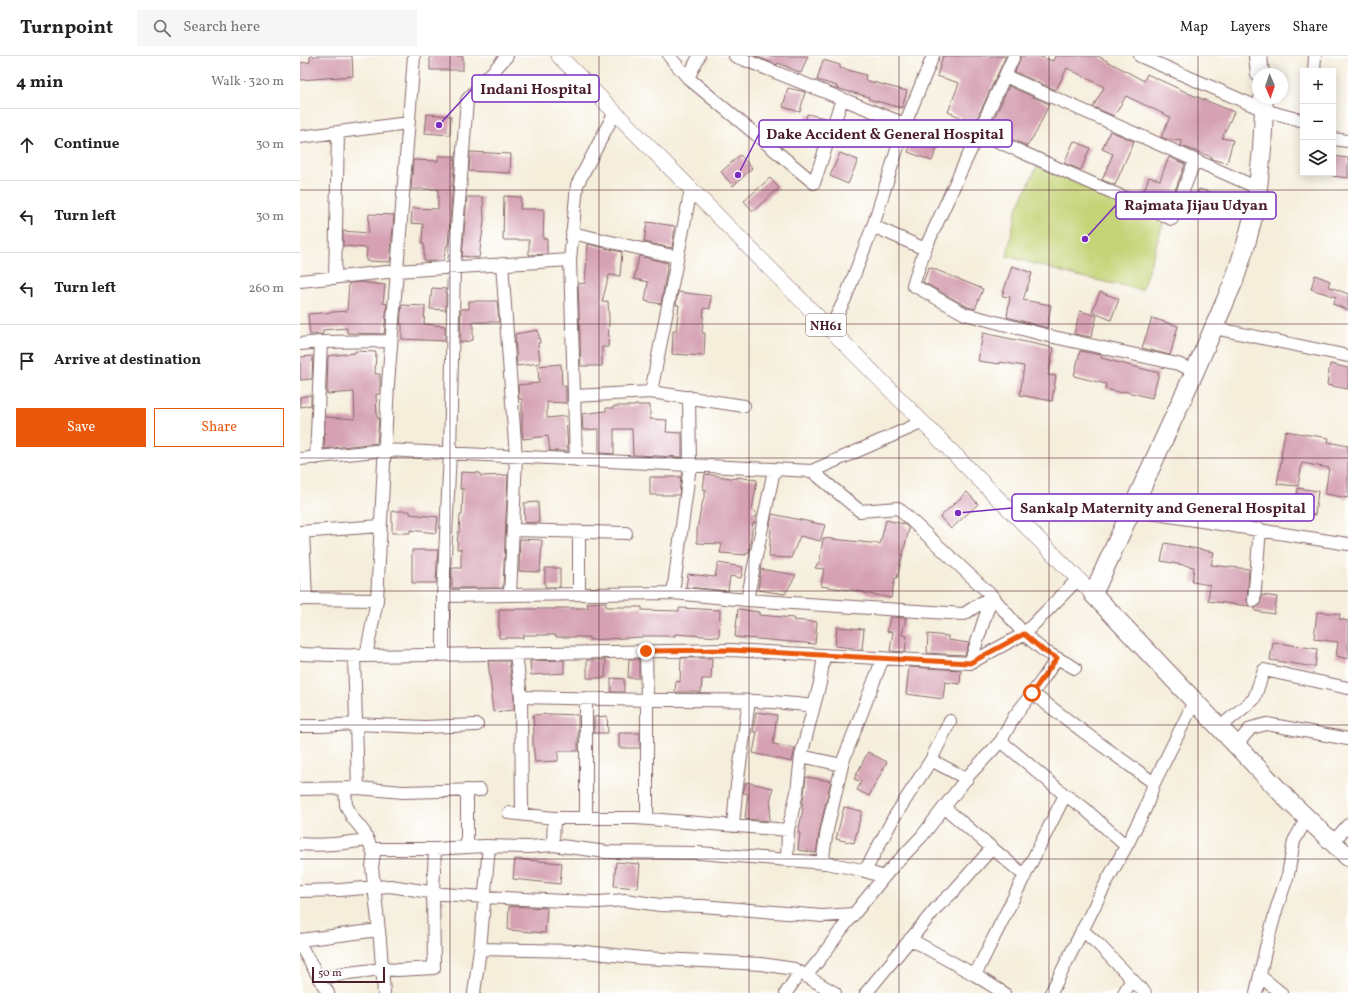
<!DOCTYPE html>
<html lang="en">
<head>
<meta charset="utf-8">
<style>
	body { margin:0; font-family:Vollkorn,serif; background:#f6f6f6; color:#222 }
	.controls { position:absolute; right:12px; top:12px; display:grid; overflow:hidden; border-radius:0px; box-shadow:0 2px 10px #0003 }
	.controls button { width:36px; height:36px; display:grid; place-items:center; padding:0; border:0; border-bottom:1px solid #e0e0e0; background:#fff; color:#222; font:20px sans-serif }
	.compass { position:absolute; left:952px; top:12px; width:36px; height:36px; border-radius:50%; background:#fff; box-shadow:0 2px 10px #0003; rotate:178deg }
	.scale { position:absolute; left:12px; bottom:10px; width:73px; box-sizing:border-box; padding-left:4px; border:2px solid #4a1f2b; border-top:0; font-size:11px; line-height:14px; white-space:nowrap; color:#4a1f2b; -webkit-text-stroke:3px #fff; paint-order:stroke }
	.stop { position:absolute; width:12px; height:12px; margin:-9px; border:3px solid #ea580c; border-radius:50%; background:#fff }
	.stop.end { background:#ea580c; border-color:#fff; box-shadow:0 1px 4px #0008 }
	.list { margin:0; padding:0; list-style:none }
	h2 { display:flex; justify-content:space-between; align-items:center; height:52px; margin:0; padding:0 16px; font-size:17px }
	h2 small { font-size:13px; font-weight:400; color:#767676 }
	.list li { display:grid; grid-template-columns:26px 1fr auto; gap:12px; align-items:center; box-sizing:border-box; height:72px; padding:0 16px; border-top:1px solid #e0e0e0 }
	.list b { display:block; font-size:15px; white-space:nowrap }
	.list em { font-size:13px; font-style:normal; color:#767676 }
	.actions { display:flex; gap:8px; padding:12px 16px }
	.actions a { flex:1; padding:9px 0; border:1px solid #ea580c; border-radius:0px; text-align:center; font-size:14px; color:#ea580c }
	.actions .main { background:#ea580c; color:#fff }
	.icon { flex:none; width:22px; height:22px; fill:none; stroke:currentColor; stroke-width:2; stroke-linecap:round; stroke-linejoin:round }
	.map { position:relative; flex:none; width:1048px; height:937px; overflow:hidden }
	header { display:flex; align-items:center; gap:24px; box-sizing:border-box; height:56px; padding:0 20px; background:#fff; border-bottom:1px solid #e0e0e0 }
	header strong { font-size:19px }
	nav { display:flex; gap:22px; margin-inline-start:auto; font-size:14px }
	.search { width:280px; height:36px; background:#f6f6f6; display:flex; align-items:center; gap:10px; box-sizing:border-box; padding:0 14px; border-radius:0px; color:#767676; font-size:15px }
	main { display:flex }
	aside { flex:1; background:#fff }
	.map>svg:first-child { display:block }
	.green { fill:#c4d477; stroke:#877a51 }
	.building { fill:#d6a2b3 }
	.lines { fill:none; stroke-linecap:round; stroke-linejoin:round }
	.minor-casing { stroke:#866769; stroke-width:14 }
	.major-casing { stroke:#866769; stroke-width:16 }
	.highway-casing { stroke:#866769; stroke-width:20 }
	.minor { stroke:#fff; stroke-width:12 }
	.major { stroke:#fff; stroke-width:15 }
	.highway { stroke:#fff; stroke-width:18 }
	.route { stroke:#ea580c; stroke-width:5 }
	.grid { fill:none; stroke:#4a1f2b; stroke-width:1; stroke-opacity:0.55 }
	.labels { text-anchor:middle; stroke-width:4; stroke-linejoin:round; paint-order:stroke }
	.shield { fill:#fff; stroke:#80626b; stroke-width:1 }
	.shield-label { font-size:13px; font-weight:bold; fill:#4a1f2b }
	.leader { fill:none; stroke:#7b2cbf; stroke-width:1.5 }
	.callout-dot { fill:#7b2cbf; stroke:#fff; stroke-width:1.5 }
	.callout { fill:#fff; stroke:#7b2cbf; stroke-width:1.5 }
	.callout-label { font-size:15px; text-anchor:middle; font-weight:bold; fill:#4a1f2b }
</style>
</head>
<body>
<header>
<strong>Turnpoint</strong>
<div class="search"><svg class="icon" aria-label="search" viewBox="0 0 24 24"><circle cx="10" cy="10" r="6"/><path d="M15 15l6 6"/></svg>Search here</div>
<nav><a>Map</a><a>Layers</a><a>Share</a></nav>
</header>
<main>
<aside>
<h2>4 min<small>Walk · 320 m</small></h2>
<ul class="list">
<li><svg class="icon" aria-label="ahead" viewBox="0 0 24 24"><path d="M12 20V5M6 11l6-6 6 6"/></svg><div><b>Continue</b></div><em>30 m</em></li>
<li><svg class="icon" aria-label="left" viewBox="0 0 24 24"><path d="M17 20v-9H6M10 6l-5 5 5 5"/></svg><div><b>Turn left</b></div><em>30 m</em></li>
<li><svg class="icon" aria-label="left" viewBox="0 0 24 24"><path d="M17 20v-9H6M10 6l-5 5 5 5"/></svg><div><b>Turn left</b></div><em>260 m</em></li>
<li><svg class="icon" aria-label="arrive" viewBox="0 0 24 24"><path d="M6 21V4h12l-3 4 3 4H6"/></svg><div><b>Arrive at destination</b></div></li>
</ul>
<div class="actions"><a class="main">Save</a><a>Share</a></div>
</aside>
<div class="map">
<svg width="1048" height="937" viewBox="0 0 1048 937">
	<rect width="100%" height="100%" fill="#fff"/>
	<filter id="ink" filterUnits="userSpaceOnUse"><feTurbulence type="fractalNoise" baseFrequency=".025" numOctaves="2"/><feDisplacementMap in="SourceGraphic" scale="8" xChannelSelector="R" yChannelSelector="G"/><feConvolveMatrix kernelMatrix="1 2 1 2 8 2 1 2 1" color-interpolation-filters="sRGB"/></filter>
	<filter id="wash" filterUnits="userSpaceOnUse"><feTurbulence type="fractalNoise" baseFrequency=".012" numOctaves="4" result="noise"/><feDisplacementMap in="SourceGraphic" scale="16" xChannelSelector="R" yChannelSelector="G"/><feGaussianBlur stdDeviation="0.9" result="paint"/><feColorMatrix in="noise" values="0 0 0 0 0 0 0 0 0 0 0 0 0 0 0 0 0 1.4 0 .05"/><feComposite in="paint" operator="in"/></filter>
	<g filter="url(#wash)">
		<rect width="100%" height="100%" fill="#f5eedb"/>
		<path class="green" d="M737 110 864 165 842 234 773 219 707 200 716 155Z"/>
		<g id="blocks">
			<path class="building" d="M10 0H52L53 20 0 24V7L10 6Z
				M130 0H163V14H130Z
				M455 0H508L501 17 478 7 477 9Z
				M643 0H706L675 67 648 56 659 27 637 20Z
				M721 0H738L753 5 755 0H798L844 25 847 18 890 38 934 56 922 82 933 84 927 107 911 103 912 101 881 90 882 85 866 83 861 81 870 61 826 40 814 60 793 51 804 31 767 12 756 34 715 16Z
				M523 4 540 9V12L566 19 565 24 607 35 602 52 568 43 569 41 536 32 537 30 517 24Z
				M709 30 749 48 737 75 727 90 689 73Z
				M488 32 505 36 500 56 483 51Z
				M127 58 151 60 150 79 125 77Z
				M507 58 526 62 519 88 501 83Z
				M619 67 630 68 673 72 667 85 643 76 632 105 608 96Z
				M810 75 834 85 815 129 802 124 813 98 802 93Z
				M774 85 790 92 781 114 764 107Z
				M170 96 211 98 210 117 169 115Z
				M540 97 558 104 548 128 530 120Z
				M440 99 452 112 433 130 421 116Z
				M138 100H155L148 189H147L143 205H124V188H122L123 168 111 167 112 152 138 153V133H111L113 104 138 105Z
				M1033 100 1048 102V122L1033 120Z
				M869 101 885 108 868 153 858 148 859 147 842 141 849 121 860 124Z
				M470 122 479 132 453 155 444 145Z
				M899 133 921 139 915 161 893 155Z
				M204 140 221 141 220 153H244L243 183H247V198L229 199V184H203Z
				M167 141H183L184 165 179 202 162 200Z
				M69 158 94 159 90 206 66 205 67 192 43 190V175L68 177Z
				M347 166 375 170 372 192 344 186Z
				M288 188 322 196 320 220 309 219 302 246 308 245 309 264 308 291H302V310H281L278 228 285 227Z
				M339 200 368 207 361 248 345 245 348 226 334 223Z
				M712 210 732 217 723 244 751 249 747 272 707 261 710 241 702 240Z
				M629 211 683 233 675 253 668 251 623 226Z
				M1015 219 1030 225 1028 230 1048 238V254L1033 248 1036 241 1011 233Z
				M60 226 85 229 83 247 87 248 84 278 47 277V272L23 274V278L10 279 8 258 47 255 49 227Z
				M132 232 146 233V254L130 253Z
				M378 236 411 240 410 253 404 252 402 277H405L404 300 372 298 373 275H376L379 249H376Z
				M800 236 819 243 811 264 792 256Z
				M169 245H197L199 266H173V284L160 287 161 253H169Z
				M102 249 125 250 124 268 145 270V285L102 283V268H100Z
				M780 255 797 260 791 281 774 278Z
				M852 262 878 270 870 299 842 292Z
				M238 274 240 287H238L240 307 217 310 215 278Z
				M683 277 754 292 748 319 756 320 752 345 720 339 724 310 700 306V308L678 305Z
				M55 295 76 296 75 318H80V338H76L77 362H79L77 387 24 393 25 361 55 363 54 336 27 338 28 300 55 297Z
				M780 295 801 299V302L859 317 852 342 823 335V337L805 333 806 328 774 320Z
				M13 300 12 323 0 324V301Z
				M261 308 262 330H266V347L247 346V362L266 360 268 395H250L248 380 223 383 222 374V343H219L218 329 239 327 238 310Z
				M1030 308 1048 312V333L1027 329Z
				M11 339V349L0 351V341Z
				M335 349H350V363L367 364 366 376 382 377V401L333 399 332 373H314V398L299 397V373L283 374 282 358 306 355V352H314V350H335Z
				M985 375 1029 382 1028 386 1048 390V442L1025 438 1029 412 1002 407 998 430 977 428 982 400H981Z
				M161 416 180 417V420L208 419 203 532H152V512H161V493H157L158 476 159 477 160 459H162L163 433H160Z
				M405 418 437 423V421L457 424 452 455 456 456 455 467H453L449 496 446 497V499L420 497 422 488 397 487V474L401 452 406 434 403 433Z
				M350 421H381L379 439H350Z
				M998 432 1018 435 1015 459 995 456Z
				M667 436 678 448 651 473 640 461Z
				M238 446 239 466 225 467 224 447Z
				M92 455H110V458L138 461 136 477 110 474V477H92Z
				M472 458 525 469 520 485 500 480 491 502 469 501 471 472 470 471Z
				M586 464 604 468 609 473 597 522H595L591 542 564 537V536L521 530 524 513 515 512 520 504 523 482 580 488Z
				M220 483 242 484 240 516 219 515Z
				M865 487 914 496 911 509 949 513 947 544 949 550 908 545 910 529 892 526 894 511 861 505Z
				M112 494H138L136 527H112Z
				M418 507 443 511 441 522 430 520 428 535 386 531 388 518 415 521Z
				M245 512H260V531H245Z
				M461 513 472 515 496 519 485 538 458 534Z
				M962 539 977 541 974 558 955 555V552L960 549Z
				M306 546V551H342V554L379 555V552L420 554 419 581 375 578V580H342V581L289 584V581H256V579H223V582H199V553H256V552H288L287 547Z
				M438 553 459 556V559L494 562 493 564 517 566 515 588 435 581Z
				M1017 556 1040 558 1039 563 1048 565V603L1036 600 1038 586 1014 583Z
				M590 561 606 562 602 579 607 580 605 596 590 595 593 575 587 576Z
				M537 571 564 573 562 593 535 590Z
				M628 578 648 580V584L669 587 665 599 627 597Z
				M973 586 1017 593 1015 611 970 604Z
				M381 602H412L411 623H402L401 636H375L376 625 380 626Z
				M329 603H339V622H328Z
				M264 604V617L231 619 230 605Z
				M287 604H306L305 622H287Z
				M188 605H209L214 641V654L193 656 191 639H192Z
				M609 611 661 614 660 628 645 626 643 643 606 638Z
				M311 622 324 623V636H311Z
				M456 656 477 659 473 688 495 692 492 706 453 697 457 676H453Z
				M250 658 278 659V695H258V705L235 706 233 688V678H234L233 659Z
				M307 660 308 677H294V661Z
				M319 677H340V692H319Z
				M568 696 587 706 569 740 557 734 561 726 554 723Z
				M506 721 531 725 520 772 516 797 498 794 500 777H498L503 753H502Z
				M446 726 473 732 470 747H471L469 765 445 763 448 738 443 737Z
				M544 751 562 755 554 787 536 783Z
				M215 803 262 807 260 828 213 823Z
				M316 806 340 808 338 832 314 830Z
				M209 850 247 852 245 877 208 874Z"/>
		</g>
	</g>
	<g filter="url(#ink)">
		<use href="#blocks" fill-opacity="0" stroke="#866769" stroke-width="1"/>
		<g class="lines">
			<g class="minor-casing">
				<path id="minor" d="M369 0 388 22
					M399 0 388 22 514 127 542 43
					M435 0 605 68
					M840 0 964 54 1000 64
					M1014 15 1015 0
					M705 20 958 132
					M679 77 872 163 895 104
					M0 81 108 67
					M1033 83 1048 85
					M573 170 625 193 714 0
					M272 177 377 201
					M625 193 613 229 665 258 749 280 878 308 895 315
					M270 204 277 129 315 56
					M202 208 216 401 210 539 373 537 390 410 389 341
					M35 222 38 76
					M0 225 97 215 270 204 276 404
					M914 272 1048 300
					M530 273 545 243 573 170 605 68 633 0
					M0 288 21 286 91 285
					M351 336 444 350
					M274 340 351 336 391 133
					M16 402 21 286
					M0 403 85 394 512 415 623 366
					M512 415 560 455 598 452 692 540 724 578 744 595 775 612
					M844 456 1048 488
					M213 474 326 477
					M0 476 80 470
					M3 476 6 543
					M373 537 447 544 664 558 692 540
					M279 538V476
					M143 540 210 539
					M0 543 77 544
					M447 544 474 414
					M954 545 960 473
					M346 595 347 644V763
					M216 597 221 641 222 758
					M0 598 66 600 430 594 670 607 724 578 778 523
					M143 598V540L150 397 154 211 167 44 207 0
					M54 599 58 732
					M66 600 77 544 88 328 114 0
					M670 607 692 540
					M732 637 785 677 854 727
					M221 641C264 642 307 643 350 644 405 644 459 643 514 650
					M0 670H22L55 668 125 671 177 669
					M920 671 954 643 964 614 1048 632
					M701 685 765 739 784 752 826 790
					M936 689 951 672 967 668 1048 683
					M501 700 542 709
					M631 704 667 723
					M45 732 46 749 52 761 64 776 74 798 72 811 80 884 84 937
					M0 733 58 732 103 736 180 734
					M645 752 725 820
					M209 757 254 762 253 789
					M254 762H336L488 774
					M286 762V642
					M433 770 436 736 449 645
					M1033 786 1048 769
					M0 788C23 790 45 787 68 784
					M167 791V734
					M72 793H135L184 790 229 791 253 789 307 796 399 797 526 807 562 814 584 821
					M487 804 488 774 497 736 501 700 509 669 520 627 524 599
					M522 807 527 774 543 705 583 602
					M565 815 593 763 631 704 650 665
					M0 835 40 834 90 830 143 838 185 841 265 845 299 846 325 844 360 849 402 850 522 860 554 858
					M782 874 799 889 845 937
					M610 883 675 919 704 937
					M0 884 79 874
					M0 889 28 937
					M180 893 276 895 343 902 461 908 494 913 535 937
					M675 919 765 739
					M506 920 520 903 541 874 588 816 622 780 669 719 701 685 714 661 743 623 757 602
					M960 920 981 937
					M19 923 48 917 82 913 98 914 134 912 133 836 135 793
					M174 937 180 893 189 790
					M486 937 500 916
					M566 937 637 851 654 835 692 792
					M751 937 808 823 828 787 846 751 854 727 895 644
					M824 937 832 923
					M956 937 966 891 977 851 988 819 994 785 1007 762"/>
			</g>
			<g class="major-casing">
				<path id="major" d="M259 0 793 538"/>
			</g>
			<g class="highway-casing">
				<path id="highway" d="M958 0 960 18
					M963 42 964 54 962 93 958 132 953 161 946 188 934 225 895 315 793 538 989 745 1048 801"/>
			</g>
			<use href="#minor" class="minor"/>
			<use href="#major" class="major"/>
			<use href="#highway" class="highway"/>
		</g>
	</g>
	<g class="lines" filter="url(#ink)">
		<path class="route" d="M346 595 430 594 670 607 724 578 744 595 757 602 732 637"/>
	</g>
	<path class="grid" d="M150 0V937M299 0V937M449 0V937M599 0V937M749 0V937M898 0V937M0 134H1048M0 268H1048M0 402H1048M0 535H1048M0 669H1048M0 803H1048"/>
	<g class="labels">
		<rect class="shield" x="506" y="258" width="40" height="22" rx="3"/>
		<g class="shield-label">
			<text x="526" y="274">NH61</text>
		</g>
	</g>
	<path class="leader" d="M139 69L172 33M438 119L459 78M785 183L816 149M658 457L712 452"/>
	<g class="callout-dot">
		<circle cx="139" cy="69" r="4"/>
		<circle cx="438" cy="119" r="4"/>
		<circle cx="785" cy="183" r="4"/>
		<circle cx="658" cy="457" r="4"/>
	</g>
	<g class="callout">
		<rect x="172" y="19" width="127" height="27" rx="4"/>
		<rect x="459" y="64" width="253" height="27" rx="4"/>
		<rect x="816" y="136" width="160" height="27" rx="4"/>
		<rect x="712" y="438" width="302" height="27" rx="4"/>
	</g>
	<g class="callout-label">
		<text x="236" y="38">Indani Hospital</text>
		<text x="585" y="83">Dake Accident &amp; General Hospital</text>
		<text x="896" y="154">Rajmata Jijau Udyan</text>
		<text x="863" y="457">Sankalp Maternity and General Hospital</text>
	</g>
</svg>
<div class="controls">
<button>+</button>
<button>−</button>
<button><svg class="icon" aria-label="layers" viewBox="0 0 24 24"><path d="M12 4l9 5-9 5-9-5zM3 14l9 5 9-5"/></svg></button>
</div>
<svg class="compass" viewBox="-18 -18 36 36"><path d="M0-13l5 13h-10z" fill="#e53935"/><path d="M0 13l5-13h-10z" fill="#767676"/></svg>
<div class="scale">50 m</div>
<div class="stop" style="left:732px;top:637px"></div>
<div class="stop end" style="left:346px;top:595px"></div>
</div>
</main>
</body>
</html>
